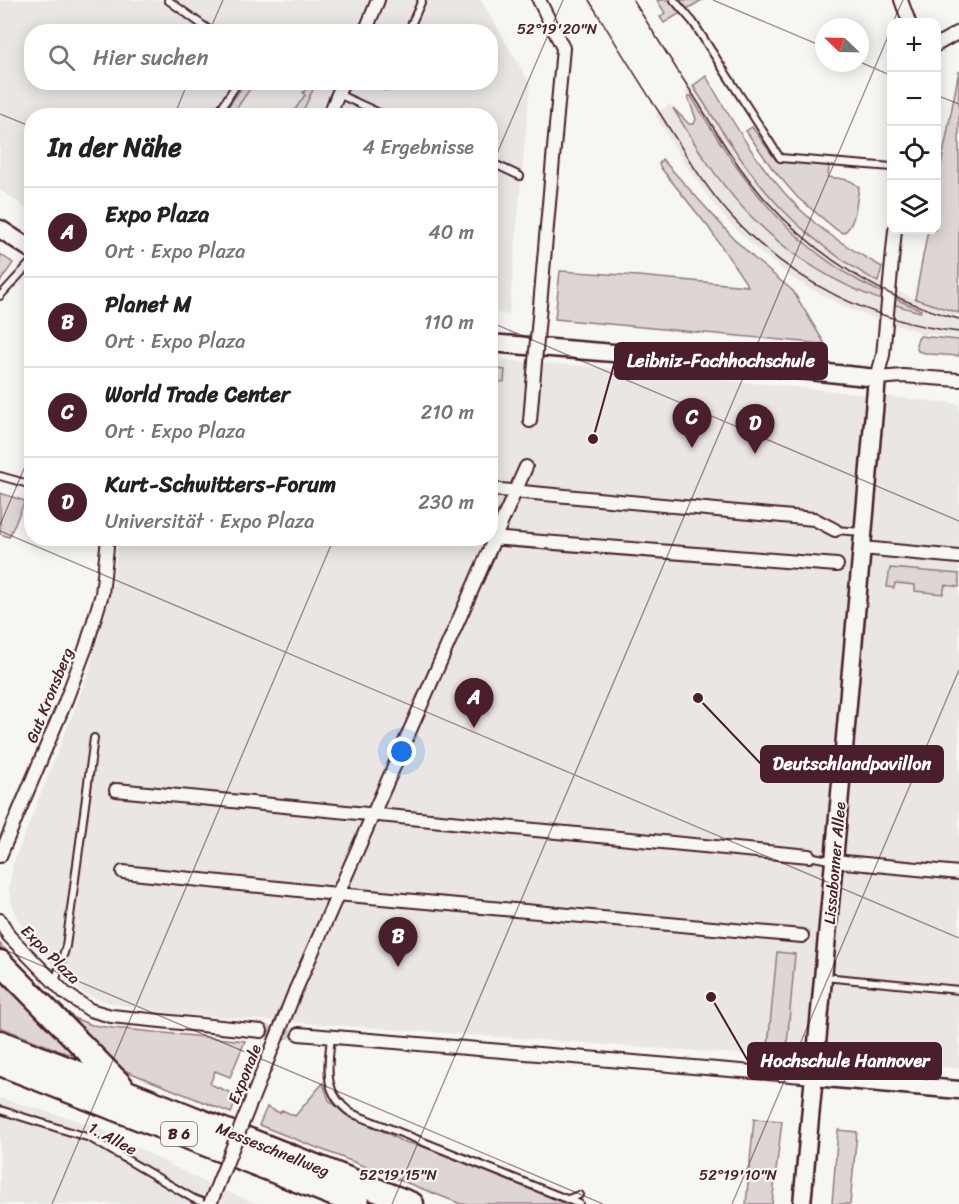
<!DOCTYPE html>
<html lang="de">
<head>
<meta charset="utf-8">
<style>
	body { margin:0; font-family:Sriracha,sans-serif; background:#f6f6f6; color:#222 }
	.controls { position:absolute; right:18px; top:18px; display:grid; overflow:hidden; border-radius:12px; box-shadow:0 3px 15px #0003 }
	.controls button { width:54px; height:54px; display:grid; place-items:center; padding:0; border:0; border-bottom:2px solid #e0e0e0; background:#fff; color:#222; font:30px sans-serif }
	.compass { position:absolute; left:815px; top:18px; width:54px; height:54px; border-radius:50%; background:#fff; box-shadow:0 3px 15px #0003; rotate:293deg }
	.you { position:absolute; left:402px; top:752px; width:21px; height:21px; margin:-15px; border:4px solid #fff; border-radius:50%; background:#1a73e8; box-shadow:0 0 0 9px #1a73e833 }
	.badge { display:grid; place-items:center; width:39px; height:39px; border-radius:50%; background:#4a1f2b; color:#fff; font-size:20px; font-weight:700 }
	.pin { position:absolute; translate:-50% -50px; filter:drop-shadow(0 2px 3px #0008) }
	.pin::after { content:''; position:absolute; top:32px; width:21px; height:18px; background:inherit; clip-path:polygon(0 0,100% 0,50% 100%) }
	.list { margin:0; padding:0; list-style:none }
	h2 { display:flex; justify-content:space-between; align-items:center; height:78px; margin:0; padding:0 24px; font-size:26px }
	h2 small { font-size:20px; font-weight:400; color:#767676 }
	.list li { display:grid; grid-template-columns:39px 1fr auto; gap:18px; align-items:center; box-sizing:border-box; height:90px; padding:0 24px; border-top:2px solid #e0e0e0 }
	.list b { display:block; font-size:22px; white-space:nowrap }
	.list p { margin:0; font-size:20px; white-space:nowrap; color:#767676 }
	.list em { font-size:20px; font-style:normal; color:#767676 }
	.icon { flex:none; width:33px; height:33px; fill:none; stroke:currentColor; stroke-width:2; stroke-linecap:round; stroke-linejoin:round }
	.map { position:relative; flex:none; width:959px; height:1204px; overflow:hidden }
	.search { position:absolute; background:#fff; box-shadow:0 3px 15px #0003; left:24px; top:24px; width:474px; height:66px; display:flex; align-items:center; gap:15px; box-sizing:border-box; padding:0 21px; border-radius:24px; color:#767676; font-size:22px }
	.panel { position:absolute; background:#fff; box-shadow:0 3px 15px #0003; left:24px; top:108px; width:474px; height:438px; border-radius:24px }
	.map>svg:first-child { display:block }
	.built { fill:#e9e6e3; fill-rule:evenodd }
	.green { fill:#ddd6d5; stroke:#947a80; stroke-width:1.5 }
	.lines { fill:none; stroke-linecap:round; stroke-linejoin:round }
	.street-tunnel { stroke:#d4cbca; stroke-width:12; stroke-dasharray:12 6; stroke-linecap:butt }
	.lane-casing { stroke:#4a1f2b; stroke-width:10 }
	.street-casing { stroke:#4a1f2b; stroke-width:16 }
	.secondary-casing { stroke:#4a1f2b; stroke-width:21 }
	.highway-casing { stroke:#4a1f2b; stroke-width:27 }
	.lane { stroke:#f6f6f2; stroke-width:6 }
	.street { stroke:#f6f6f2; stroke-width:12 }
	.secondary { stroke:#f6f6f2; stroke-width:16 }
	.highway { stroke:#f6f6f2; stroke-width:22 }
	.tram { stroke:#4a1f2b; stroke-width:1.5 }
	.street-bridge-casing { stroke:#4a1f2b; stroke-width:16; stroke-linecap:butt }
	.street-bridge { stroke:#f6f6f2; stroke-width:12 }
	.ticks { fill:none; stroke:#4a1f2b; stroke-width:1.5; stroke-opacity:0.45 }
	.labels { text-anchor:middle; stroke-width:4.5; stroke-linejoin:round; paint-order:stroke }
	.shield { fill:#f6f6f2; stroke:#7e6067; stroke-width:1.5 }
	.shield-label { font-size:15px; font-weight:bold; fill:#4a1f2b }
	.street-label { font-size:16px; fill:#4a1f2b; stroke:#f6f6f2 }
	.ticks-label { font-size:15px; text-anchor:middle; fill:#4a1f2b; stroke:#f6f6f2; stroke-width:4.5; stroke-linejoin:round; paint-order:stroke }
	.leader { fill:none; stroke:#4a1f2b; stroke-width:2 }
	.callout-dot { fill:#4a1f2b; stroke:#f6f6f2; stroke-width:2 }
	.callout { fill:#4a1f2b; stroke:#4a1f2b; stroke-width:2 }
	.callout-label { font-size:18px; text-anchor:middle; font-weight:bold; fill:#fff }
</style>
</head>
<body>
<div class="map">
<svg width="959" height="1204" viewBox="0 0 959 1204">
	<rect width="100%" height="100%" fill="#f6f6f2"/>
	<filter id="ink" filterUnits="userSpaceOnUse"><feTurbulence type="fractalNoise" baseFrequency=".0167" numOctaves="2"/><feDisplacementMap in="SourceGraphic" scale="12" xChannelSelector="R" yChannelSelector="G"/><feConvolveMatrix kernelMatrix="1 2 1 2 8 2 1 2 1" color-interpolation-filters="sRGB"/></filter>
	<g filter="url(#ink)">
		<path class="built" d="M0 0H481L530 84 509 314 491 313 490 116H32L31 211 0 190ZM32 32H490V82H32Z
			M693 86 737 154 752 175 765 191 794 221 825 248 842 260 878 282 915 299 959 313V338L926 333 925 335 918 334V331L881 321 843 306 807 287 790 276 757 250 728 221 715 206 685 164 655 115 670 104 689 124 692 125 695 123 696 119 695 114 685 92Z
			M491 359 608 368 959 404V1068L707 1052 169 1013 111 1003 84 994 55 967 26 932 14 912 9 889 13 864 88 675 112 585 119 539 490 538Z
			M0 1098 96 1126 209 1185 258 1204H0Z"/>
		<path class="green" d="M657 0H702L664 23 660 17 665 13Z
			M959 71V313L915 299 928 230H936L937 186Z
			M706 76C737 130 768 183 816 224 837 241 859 254 882 267L878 282C841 261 808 237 779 206 745 170 720 127 693 86Z
			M245 83H254L232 115H222Z
			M306 83H316L301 115H294L292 114 305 95 303 93 309 85Z
			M691 96C706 120 721 145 738 169 770 213 811 254 859 281 879 292 900 301 921 310L920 312C853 295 792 261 744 209 716 179 694 143 673 108L689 124H694L696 119 688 97Z
			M752 127 776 160 829 166 828 177C840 179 852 178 859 188 856 202 856 226 843 233L837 230 798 198 772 168 746 131Z
			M662 159 737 242 756 260 793 291 825 344 555 319 560 271 638 276 748 286 709 228 661 168 659 164Z
			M0 254 13 263 0 282Z
			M920 336 959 340V356L929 354 918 351C915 346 916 341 920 336Z
			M491 368 505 370 504 382 491 380Z
			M0 493 25 501 9 537 0 534Z
			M890 568 959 574V587L945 585 943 594 915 591V585L895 583 894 588 887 587Z
			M0 944 60 1006 76 1019 92 1025 113 1028 245 1041 230 1077 215 1071 210 1084 238 1096 231 1113 131 1073 117 1067 0 953Z
			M777 952 795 954 787 1044 785 1048 768 1046Z
			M0 975 73 1051 72 1053 68 1054 0 1027Z
			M323 1083 329 1100 346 1115 387 1133 401 1141 424 1147 567 1204H461L259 1125 267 1107 280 1113 282 1110 295 1116Z
			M754 1119 782 1121 772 1204H746Z
			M838 1130 857 1132 850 1204H832Z"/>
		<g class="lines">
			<path class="street-tunnel" d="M261 1031 299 1034"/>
			<g class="lane-casing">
				<path id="lane" d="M168 0 212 32
					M674 0 693 22 780 158 892 167
					M408 32 422 0
					M385 86 386 82
					M338 94 386 116
					M216 116 238 82
					M490 162 520 176
					M0 296 32 261
					M0 476 32 485
					M835 530 863 532
					M809 856 834 861
					M824 977 959 990
					M55 982 66 946 94 738
					M331 1037C328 1068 322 1092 351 1113L579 1204
					M0 1110 90 1138 194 1199 207 1204
					M568 1199 579 1195"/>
			</g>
			<g class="street-casing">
				<path id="street" d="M539 0 563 48 547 226
					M901 0 909 22
					M365 32 378 0
					M936 45 959 32
					M329 116 343 82
					M895 230 883 355 877 378 903 376 959 380
					M530 421 533 385
					M490 489 814 519 835 530
					M490 538 837 565
					M862 548 959 557
					M116 790 809 856
					M0 856 64 705 86 647 102 594 108 538
					M834 861 959 873
					M123 872 337 894 802 936
					M0 920 9 936 65 993 90 1010 111 1016 261 1031
					M296 989 526 467
					M299 1034 814 1077"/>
			</g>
			<g class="secondary-casing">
				<path id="secondary" d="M0 229 32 250
					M490 343 712 361 877 378 834 861 802 1204
					M814 1077 959 1090"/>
			</g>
			<g class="highway-casing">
				<path id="highway" d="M0 962 121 1085
					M0 1042 412 1204
					M0 1064 358 1204"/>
			</g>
			<use href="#lane" class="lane"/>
			<use href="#street" class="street"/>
			<use href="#secondary" class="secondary"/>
			<use href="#highway" class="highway"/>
			<path class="tram" d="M589 0C612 37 635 75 659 112 682 148 703 185 732 217 792 282 872 322 959 332
				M633 0C655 35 677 70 699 104 719 137 739 169 764 198 816 257 883 299 959 319"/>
			<g class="street-bridge-casing">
				<path id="street-bridge" d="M533 385 547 226
					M210 1204 296 989"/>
			</g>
			<use href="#street-bridge" class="street-bridge"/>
		</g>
	</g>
	<path class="ticks" d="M713 0 824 47M893 22 903 0M209 32 223 0M860 62 892 76M936 95 959 104M0 114 32 127M174 116 188 82M490 170 563 0M490 322 959 521M0 525 32 450M0 531 959 938M0 948 603 1204M52 1204 334 538M392 1204 892 27M732 1204 959 670"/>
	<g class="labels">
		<rect class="shield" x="161" y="1122" width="36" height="24" rx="4.5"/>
		<g class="shield-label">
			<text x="179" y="1139">B 6</text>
		</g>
		<g class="street-label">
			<text transform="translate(49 695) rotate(-68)" y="6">Gut Kronsberg</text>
			<text transform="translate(834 863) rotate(-85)" y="6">Lissabonner Allee</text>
			<text transform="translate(51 954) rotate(45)" y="6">Expo Plaza</text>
			<text transform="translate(244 1074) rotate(-68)" y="6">Exponale</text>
			<text transform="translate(113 1138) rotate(28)" y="6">1. Allee</text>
			<text transform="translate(273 1149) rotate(22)" y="6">Messeschnellweg</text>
		</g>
	</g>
	<g class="ticks-label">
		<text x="557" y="34">52°19'20"N</text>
		<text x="398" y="1180">52°19'15"N</text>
		<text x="738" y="1180">52°19'10"N</text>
	</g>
	<path class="leader" d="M593 439L615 361M698 698L761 764M711 997L748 1061"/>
	<g class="callout-dot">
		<circle cx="593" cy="439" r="6"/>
		<circle cx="698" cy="698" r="6"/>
		<circle cx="711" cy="997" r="6"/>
	</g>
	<g class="callout">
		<rect x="615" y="343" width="212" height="36" rx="6"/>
		<rect x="761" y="746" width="182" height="36" rx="6"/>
		<rect x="748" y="1043" width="193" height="36" rx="6"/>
	</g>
	<g class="callout-label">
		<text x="721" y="367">Leibniz-Fachhochschule</text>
		<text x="852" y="770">Deutschlandpavillon</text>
		<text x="845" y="1067">Hochschule Hannover</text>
	</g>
</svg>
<div class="controls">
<button>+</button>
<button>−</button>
<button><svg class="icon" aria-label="locate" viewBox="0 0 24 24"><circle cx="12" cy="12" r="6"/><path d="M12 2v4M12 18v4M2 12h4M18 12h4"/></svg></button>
<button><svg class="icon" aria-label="layers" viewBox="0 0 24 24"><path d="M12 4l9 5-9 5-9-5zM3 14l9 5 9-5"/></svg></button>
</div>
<svg class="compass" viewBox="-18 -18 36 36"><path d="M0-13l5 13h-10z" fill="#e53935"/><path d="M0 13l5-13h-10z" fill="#767676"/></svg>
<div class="you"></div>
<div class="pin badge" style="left:474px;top:728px">A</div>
<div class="pin badge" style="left:398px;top:967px">B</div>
<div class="pin badge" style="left:692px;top:448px">C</div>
<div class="pin badge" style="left:755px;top:454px">D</div>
<div class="search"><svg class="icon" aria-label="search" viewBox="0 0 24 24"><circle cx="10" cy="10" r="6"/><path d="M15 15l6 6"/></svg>Hier suchen</div>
<section class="panel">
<h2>In der Nähe<small>4 Ergebnisse</small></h2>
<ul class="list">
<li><span class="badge">A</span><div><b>Expo Plaza</b><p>Ort · Expo Plaza</p></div><em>40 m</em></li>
<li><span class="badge">B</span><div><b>Planet M</b><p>Ort · Expo Plaza</p></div><em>110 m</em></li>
<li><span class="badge">C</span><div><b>World Trade Center</b><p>Ort · Expo Plaza</p></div><em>210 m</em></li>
<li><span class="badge">D</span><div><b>Kurt-Schwitters-Forum</b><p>Universität · Expo Plaza</p></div><em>230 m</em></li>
</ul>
</section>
</div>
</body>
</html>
